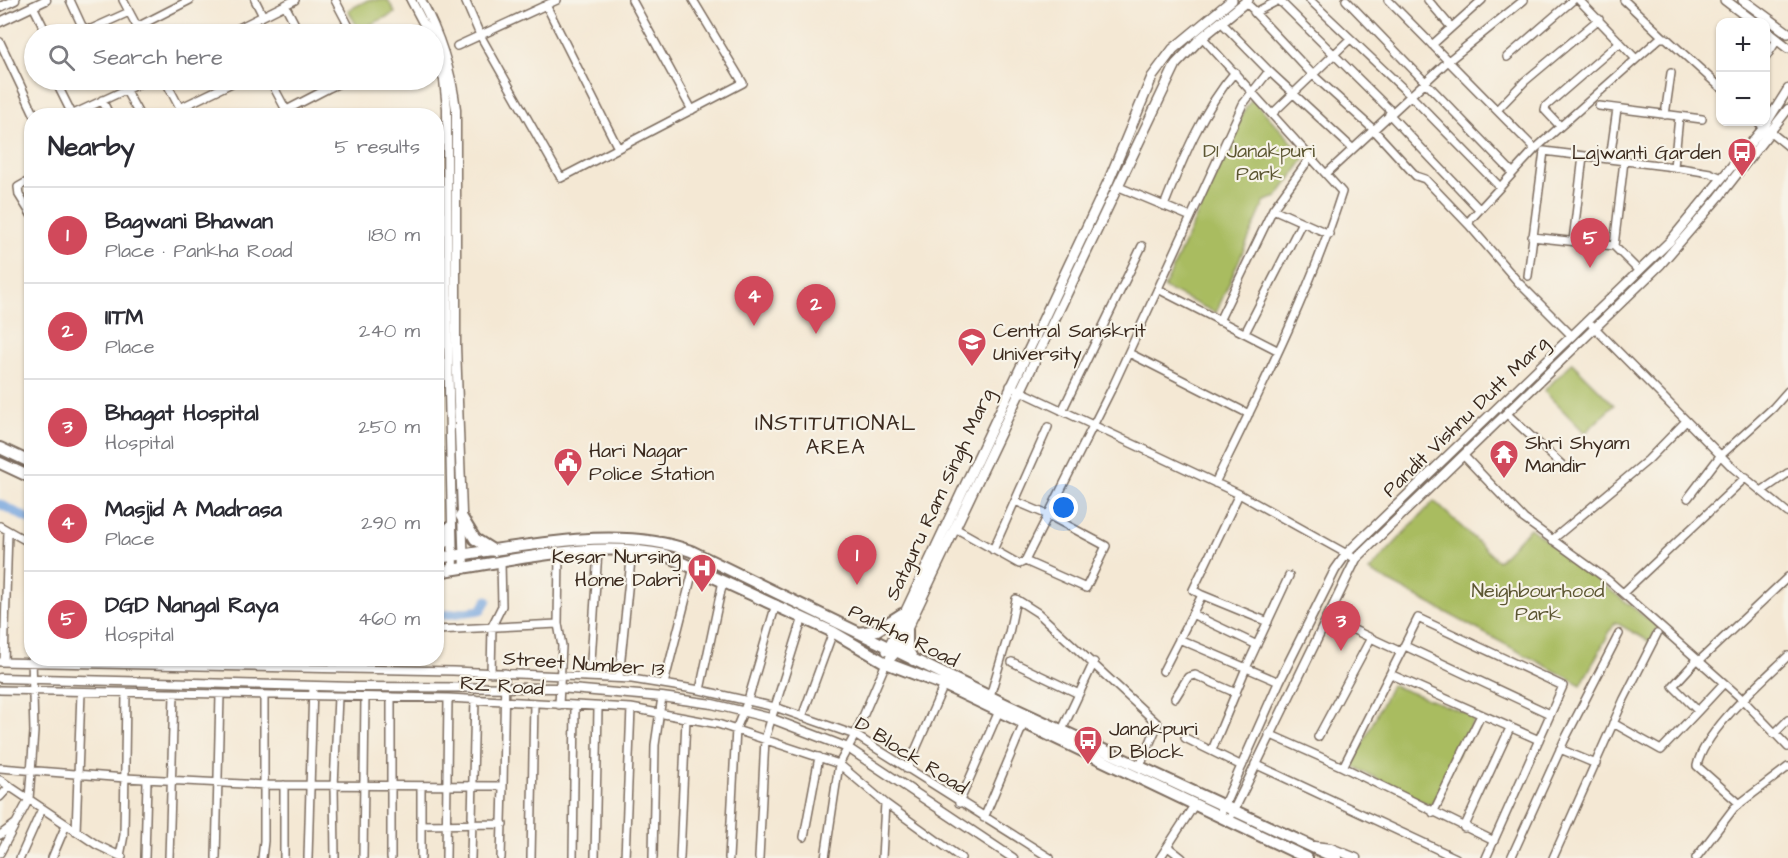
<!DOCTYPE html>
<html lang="en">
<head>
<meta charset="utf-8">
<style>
	body { margin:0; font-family:"Architects Daughter",sans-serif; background:#f2f2f3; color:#2b2b33 }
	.controls { position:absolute; right:18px; top:18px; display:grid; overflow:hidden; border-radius:12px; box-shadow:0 2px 4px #0004 }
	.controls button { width:54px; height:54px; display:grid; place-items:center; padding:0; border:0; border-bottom:2px solid #e1e1e2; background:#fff; color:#2b2b33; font:30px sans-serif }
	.you { position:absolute; left:1064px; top:508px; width:21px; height:21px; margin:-15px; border:4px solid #fff; border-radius:50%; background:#1a73e8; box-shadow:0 0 0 9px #1a73e833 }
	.badge { display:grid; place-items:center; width:39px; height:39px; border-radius:50%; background:#d1495b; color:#fff; font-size:20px; font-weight:700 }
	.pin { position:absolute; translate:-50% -50px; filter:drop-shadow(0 2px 3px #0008) }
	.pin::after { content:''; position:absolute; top:32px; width:21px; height:18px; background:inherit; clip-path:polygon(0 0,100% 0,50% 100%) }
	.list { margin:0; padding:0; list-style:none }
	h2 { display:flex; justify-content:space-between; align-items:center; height:78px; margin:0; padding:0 24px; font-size:26px }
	h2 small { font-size:20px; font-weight:400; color:#7c7c81 }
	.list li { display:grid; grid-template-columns:39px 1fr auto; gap:18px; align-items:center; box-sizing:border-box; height:96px; padding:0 24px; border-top:2px solid #e1e1e2 }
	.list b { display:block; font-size:22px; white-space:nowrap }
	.list p { margin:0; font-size:20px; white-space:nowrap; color:#7c7c81 }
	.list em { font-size:20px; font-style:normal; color:#7c7c81 }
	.icon { flex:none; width:33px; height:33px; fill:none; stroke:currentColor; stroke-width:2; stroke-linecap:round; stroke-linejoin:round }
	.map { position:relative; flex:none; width:1788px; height:858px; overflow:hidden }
	.search { position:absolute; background:#fff; box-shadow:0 2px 4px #0004; left:24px; top:24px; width:420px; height:66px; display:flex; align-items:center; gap:15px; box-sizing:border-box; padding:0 21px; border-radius:33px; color:#7c7c81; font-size:22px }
	.panel { position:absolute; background:#fff; box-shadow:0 2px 4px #0004; left:24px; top:108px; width:420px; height:558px; border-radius:24px }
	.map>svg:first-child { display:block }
	.green { fill:#a9bc60; stroke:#72733f; stroke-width:1.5 }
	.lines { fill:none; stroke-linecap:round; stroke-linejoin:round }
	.canal { stroke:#74a4de; stroke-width:9 }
	.minor-casing { stroke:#7c6c5e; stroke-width:10 }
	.tertiary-casing { stroke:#7c6c5e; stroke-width:11 }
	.secondary-casing { stroke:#7c6c5e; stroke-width:12 }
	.primary-casing { stroke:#7c6c5e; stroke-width:14 }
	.minor { stroke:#fff; stroke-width:7 }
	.tertiary { stroke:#fff; stroke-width:8 }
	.secondary { stroke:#fff; stroke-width:9 }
	.primary { stroke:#fff; stroke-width:10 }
	.labels { text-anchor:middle; stroke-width:4.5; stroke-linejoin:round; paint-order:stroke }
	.park-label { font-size:20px; fill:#5c5632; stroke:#f7f3e8 }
	.poi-label { font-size:20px; fill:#3b2a1e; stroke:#f7f3e8; text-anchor:start }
	.street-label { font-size:20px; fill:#3b2a1e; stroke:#f7f3e8 }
	.neighbourhood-label { font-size:21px; letter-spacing:1.5px; fill:#3b2a1e; stroke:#f7f3e8 }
</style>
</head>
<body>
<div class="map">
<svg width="1788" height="858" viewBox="0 0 1788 858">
	<rect width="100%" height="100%" fill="#f7f3e8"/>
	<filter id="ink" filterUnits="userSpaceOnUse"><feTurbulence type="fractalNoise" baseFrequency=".0167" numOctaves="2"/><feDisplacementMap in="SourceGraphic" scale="12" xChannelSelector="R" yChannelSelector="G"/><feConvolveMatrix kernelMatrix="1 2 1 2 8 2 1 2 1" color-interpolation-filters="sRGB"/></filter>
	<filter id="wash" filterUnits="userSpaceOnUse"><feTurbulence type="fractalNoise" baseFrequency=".008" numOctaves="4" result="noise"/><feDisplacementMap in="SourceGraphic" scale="24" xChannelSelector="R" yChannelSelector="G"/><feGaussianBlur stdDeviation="1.35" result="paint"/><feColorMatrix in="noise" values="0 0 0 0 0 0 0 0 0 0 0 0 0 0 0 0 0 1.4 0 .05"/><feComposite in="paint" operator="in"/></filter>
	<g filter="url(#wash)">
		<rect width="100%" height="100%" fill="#f4e8d4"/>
		<path class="green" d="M368 0H388L395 13 359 30 348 10Z
			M1252 99 1306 157 1277 197 1265 201 1216 313 1164 288 1246 107Z
			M1572 363 1614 405 1585 433 1544 391Z
			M1434 501 1498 561 1530 528 1658 627 1650 642 1615 622 1581 685 1369 571Z
			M1391 685 1476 717 1431 806 1352 766Z"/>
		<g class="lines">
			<path class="canal" d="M0 504 32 521
				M436 616 481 610 487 600"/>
		</g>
	</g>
	<g filter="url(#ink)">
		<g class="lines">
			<g class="minor-casing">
				<path id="minor" d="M70 0 82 26 89 30 129 12
					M123 0 141 34
					M255 0 263 16 295 0
					M335 0 353 34
					M465 0 480 35 561 178 743 83 693 0
					M632 0 692 110
					M1279 0 1392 112
					M1310 0 1410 95 1500 187
					M1346 0 1513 173
					M1388 0 1535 149 1470 220 1469 225 1518 282 1572 336
					M1428 0 1451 27
					M1579 0 1636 59
					M1624 0 1663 37
					M1245 2 1256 12 1279 0
					M285 5 300 34
					M546 5 618 148
					M33 6 47 34
					M1254 12 1313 75 1373 129 1416 176 1425 179 1469 225
					M1221 22 1269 71 1352 148
					M137 27 190 0
					M227 34 263 16
					M1202 37 1342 192C1310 292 1261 389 1215 483
					M0 42 35 116
					M1432 45 1482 0
					M457 46 557 0
					M1507 57 1573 0
					M1766 57 1777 40
					M55 80 73 116
					M120 80 140 116
					M165 80 184 116
					M270 80 286 110
					M324 80 329 88 346 80
					M102 100 110 116
					M1599 106 1702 119
					M180 108 238 80
					M1497 110 1525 81 1599 19
					M1272 114 1350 39
					M1389 114 1479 209
					M1665 115 1671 73
					M69 116 147 80
					M275 116 329 88
					M1758 122 1788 146
					M1560 126 1545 110 1546 106 1620 42
					M1535 149 1660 38H1666L1720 87
					M1610 159 1617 109
					M1674 167 1679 117
					M1327 173 1447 62 1524 0
					M32 179 18 187 19 195 32 216
					M1119 187 1191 217
					M1164 206C1182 160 1203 109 1235 72
					M1273 209 1329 234
					M1532 237 1614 246 1639 271
					M1573 241 1583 156
					M1614 246 1624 161
					M1528 276 1544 151 1674 167 1710 173 1722 178
					M1158 289 1277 350
					M436 299 448 297
					M1219 321 1273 209 1310 158
					M1592 325 1733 468 1788 513
					M1245 333 1302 222
					M1129 353 1249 414
					M1010 386 1239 494 1356 559
					M1062 411 1142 246
					M1507 414 1562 465
					M32 429V438
					M1464 456 1524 519 1608 580 1742 699 1788 747
					M1763 490 1788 473
					M1688 498 1720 456 1773 408 1788 391
					M0 526 32 544
					M955 528 1019 564 1025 561 1086 588 1106 546 1048 515 1015 501
					M1552 540 1648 460 1686 421
					M993 550 1048 427
					M1025 561 1114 384 1243 104 1269 71
					M1623 593 1746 477
					M1202 595 1268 622
					M1192 614 1257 645
					M1326 617 1401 652 1418 618 1563 686 1486 858
					M558 624 562 646 559 705
					M436 630 558 624 559 554
					M1179 639 1279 682
					M1405 646 1550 714
					M1697 660 1673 686 1698 711 1724 683
					M1699 661 1788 577
					M0 662 453 671 632 679 700 690 775 707 855 735 1050 858
					M4 662 8 531
					M1012 662 1079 694
					M1163 671 1202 595 1193 590 1239 494
					M491 673 492 626 502 606 501 562
					M1390 674 1539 740
					M590 677 598 550
					M619 678 632 550
					M664 684 694 567
					M0 690 448 698 631 708 718 724 839 764 885 803 961 858
					M700 690 723 581
					M990 696 1009 633 1016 599 1038 613 1158 724 1140 766
					M391 697V858
					M1175 698 1188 677 1195 675 1236 693
					M802 717 833 632
					M1613 723 1661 750 1698 711
					M1062 730 1094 662
					M1269 734 1343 767 1494 841
					M1774 734 1788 720
					M1318 737 1371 638
					M1185 738 1242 766
					M1560 749 1596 764
					M1212 750 1246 668 1289 576
					M1255 764 1456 858
					M1343 767 1401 652
					M0 768 125 778 265 785 503 786 501 858
					M907 769 944 685
					M0 780 97 845 122 857
					M284 785V858
					M503 786 505 673
					M0 797 10 786
					M959 803 999 711
					M1740 804 1697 766C1704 731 1761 682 1788 656
					M1433 813 1481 715
					M984 818 1024 723
					M421 825 503 824
					M1464 828 1510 728
					M76 832 81 692
					M0 835 15 824
					M804 837 819 757
					M1168 847 1182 858
					M0 853 29 799 34 732 32 658
					M120 856 124 835 126 693
					M20 858 42 809
					M52 858 66 825
					M145 858 147 780
					M169 858 174 695
					M216 858 220 695
					M262 858 264 841V696
					M308 858 313 686
					M335 858 334 786 338 697
					M363 858 365 697
					M421 858V787
					M446 858 448 698
					M471 858 475 699
					M531 858 534 703
					M573 858 575 706
					M595 858 598 708
					M625 858 631 708
					M653 858 655 745 662 697
					M680 858 686 719
					M729 858 736 729 748 700 776 604
					M759 858 765 739 803 617
					M825 858 839 764 855 735 886 663
					M882 858 885 803
					M1160 858 1195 804
					M1511 858 1564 741 1619 634
					M1553 858 1624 699 1657 634
					M1696 858 1734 808 1788 767"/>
			</g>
			<g class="tertiary-casing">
				<path id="tertiary" d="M411 0 429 34
					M421 0C440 35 451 69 456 109V346L464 569
					M0 7 15 0
					M0 22 46 0
					M434 47 444 80 447 108 448 347 453 570
					M0 678 356 687 560 688 662 697 712 704 770 718 848 748 1013 858
					M1222 810 1279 682 1335 570 1347 553 1670 241 1764 127 1788 89
					M1232 814 1356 559 1661 264 1719 197 1788 109
					M1314 846 1331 848 1356 858"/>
			</g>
			<g class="secondary-casing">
				<path id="secondary" d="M1725 0 1754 22
					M1743 0 1788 33
					M1766 31 1788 48
					M887 651 1109 180 1152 77 1173 49 1232 0
					M886 663 896 652 1176 64 1200 39 1248 0"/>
			</g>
			<g class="primary-casing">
				<path id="primary" d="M0 448 32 463
					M0 463 32 478
					M461 516 475 539 494 551
					M436 551 446 541 450 527
					M436 558C516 549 615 523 691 551L1007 705 1336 858
					M436 572C511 562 590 539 665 555L833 632 886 663 944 685 1307 858
					M907 630V648L913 660
					M859 633 877 630 902 614"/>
			</g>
			<use href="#minor" class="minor"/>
			<use href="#tertiary" class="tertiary"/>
			<use href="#secondary" class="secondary"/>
			<use href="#primary" class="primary"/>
		</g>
	</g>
	<defs>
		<g id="bus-pin" transform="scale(1.5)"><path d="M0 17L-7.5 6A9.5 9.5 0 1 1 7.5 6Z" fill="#d1495b" stroke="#f7f3e8"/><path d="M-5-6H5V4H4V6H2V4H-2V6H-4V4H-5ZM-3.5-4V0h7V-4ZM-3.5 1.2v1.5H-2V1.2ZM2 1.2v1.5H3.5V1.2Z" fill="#fff"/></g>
		<g id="university-pin" transform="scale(1.5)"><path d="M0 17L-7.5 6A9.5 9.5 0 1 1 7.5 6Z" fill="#d1495b" stroke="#f7f3e8"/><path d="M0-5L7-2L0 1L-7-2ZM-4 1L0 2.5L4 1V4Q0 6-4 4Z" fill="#fff"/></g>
		<g id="temple-pin" transform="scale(1.5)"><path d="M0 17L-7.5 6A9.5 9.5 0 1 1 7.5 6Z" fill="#d1495b" stroke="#f7f3e8"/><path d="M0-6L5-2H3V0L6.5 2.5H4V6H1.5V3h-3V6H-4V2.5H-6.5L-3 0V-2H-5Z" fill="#fff"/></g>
		<g id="civic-pin" transform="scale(1.5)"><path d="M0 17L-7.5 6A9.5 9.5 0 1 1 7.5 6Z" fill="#d1495b" stroke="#f7f3e8"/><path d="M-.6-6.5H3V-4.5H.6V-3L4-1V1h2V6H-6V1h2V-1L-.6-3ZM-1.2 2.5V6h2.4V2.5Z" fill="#fff"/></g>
		<g id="hospital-pin" transform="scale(1.5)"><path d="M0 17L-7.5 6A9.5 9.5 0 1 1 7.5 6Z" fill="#d1495b" stroke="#f7f3e8"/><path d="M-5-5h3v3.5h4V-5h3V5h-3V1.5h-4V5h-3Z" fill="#fff"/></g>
	</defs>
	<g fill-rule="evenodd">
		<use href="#bus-pin" x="1742" y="152"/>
		<use href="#university-pin" x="972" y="342"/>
		<use href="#temple-pin" x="1504" y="454"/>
		<use href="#civic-pin" x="568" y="462"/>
		<use href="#hospital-pin" x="702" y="568"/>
		<use href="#bus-pin" x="1088" y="740"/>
	</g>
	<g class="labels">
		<g class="park-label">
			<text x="1259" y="157">D1 Janakpuri<tspan x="1259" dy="23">Park</tspan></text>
			<text x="1538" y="597">Neighbourhood<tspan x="1538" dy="23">Park</tspan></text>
		</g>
		<g class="poi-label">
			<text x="1721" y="159" text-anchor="end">Lajwanti Garden</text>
			<text x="993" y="337">Central Sanskrit<tspan x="993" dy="23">University</tspan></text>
			<text x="1525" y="449">Shri Shyam<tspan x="1525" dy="23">Mandir</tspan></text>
			<text x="589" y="457">Hari Nagar<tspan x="589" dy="23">Police Station</tspan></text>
			<text x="681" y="563" text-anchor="end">Kesar Nursing<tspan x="681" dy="23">Home Dabri</tspan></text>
			<text x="1109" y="735">Janakpuri<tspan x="1109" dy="23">D Block</tspan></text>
		</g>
		<g class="street-label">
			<text transform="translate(1465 416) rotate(-44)" y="7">Pandit Vishnu Dutt Marg</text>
			<text transform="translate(939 494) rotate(-65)" y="7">Satguru Ram Singh Marg</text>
			<text transform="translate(904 635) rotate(26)" y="7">Pankha Road</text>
			<text transform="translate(584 663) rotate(4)" y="7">Street Number 13</text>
			<text transform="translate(502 685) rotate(4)" y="7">RZ Road</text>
			<text transform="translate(912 755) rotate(32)" y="7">D Block Road</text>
		</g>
		<g class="neighbourhood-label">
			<text x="836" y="430">INSTITUTIONAL<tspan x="836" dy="24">AREA</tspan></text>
		</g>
	</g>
</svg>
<div class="controls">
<button>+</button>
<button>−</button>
</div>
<div class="you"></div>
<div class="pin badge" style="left:857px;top:585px">1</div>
<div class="pin badge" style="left:816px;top:334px">2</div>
<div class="pin badge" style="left:1341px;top:651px">3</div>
<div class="pin badge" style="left:754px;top:326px">4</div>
<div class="pin badge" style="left:1590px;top:268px">5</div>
<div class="search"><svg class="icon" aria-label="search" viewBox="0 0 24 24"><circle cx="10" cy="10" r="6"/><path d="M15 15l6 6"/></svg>Search here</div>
<section class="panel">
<h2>Nearby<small>5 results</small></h2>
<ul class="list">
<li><span class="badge">1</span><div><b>Bagwani Bhawan</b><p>Place · Pankha Road</p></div><em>180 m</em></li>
<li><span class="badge">2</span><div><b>IITM</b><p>Place</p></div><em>240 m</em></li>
<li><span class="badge">3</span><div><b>Bhagat Hospital</b><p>Hospital</p></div><em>250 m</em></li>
<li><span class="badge">4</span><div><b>Masjid A Madrasa</b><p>Place</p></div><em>290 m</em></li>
<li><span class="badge">5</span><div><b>DGD Nangal Raya</b><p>Hospital</p></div><em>460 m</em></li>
</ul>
</section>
</div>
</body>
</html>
